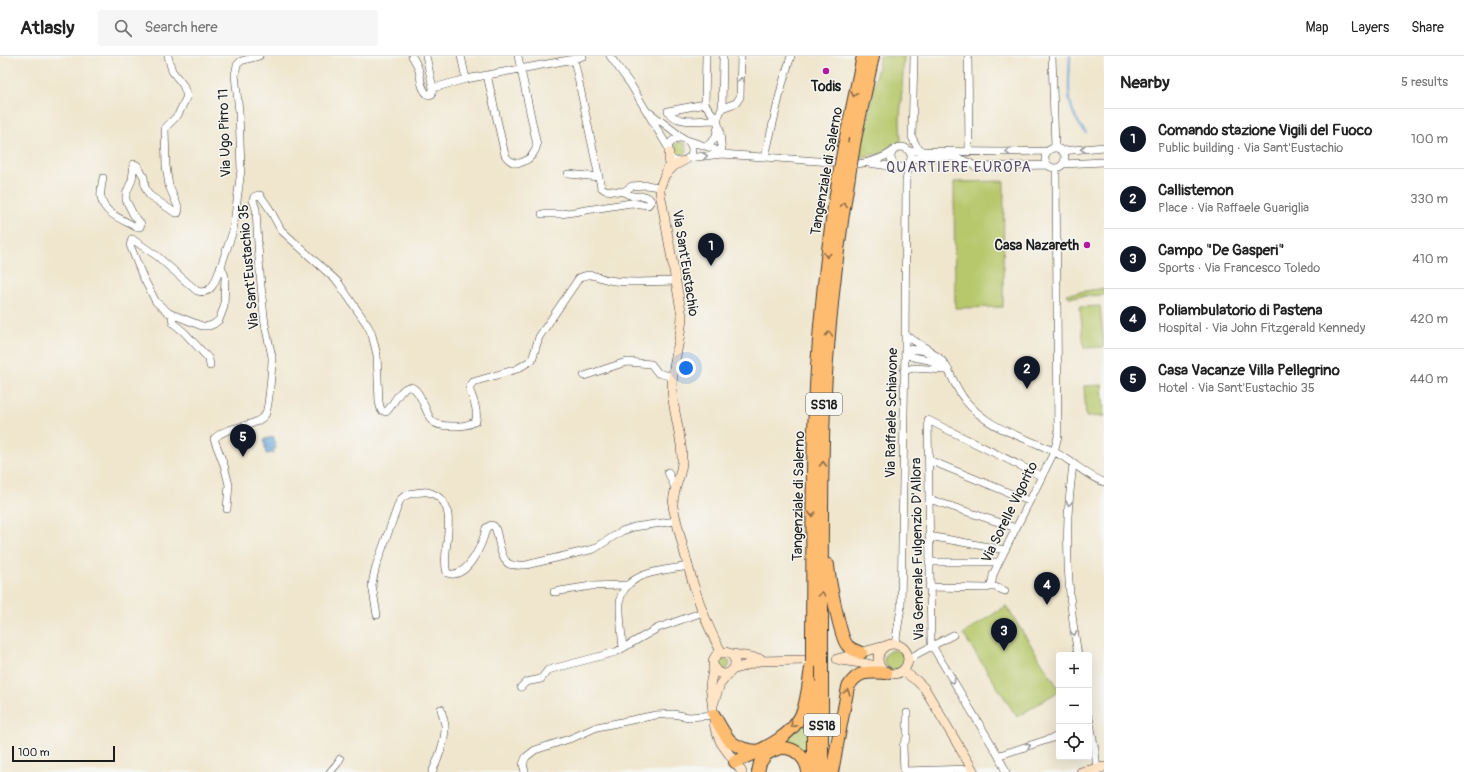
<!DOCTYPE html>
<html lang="en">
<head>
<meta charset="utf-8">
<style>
	body { margin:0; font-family:Pangolin,sans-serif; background:#f6f6f6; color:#222 }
	.controls { position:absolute; right:12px; bottom:12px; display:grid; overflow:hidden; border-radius:4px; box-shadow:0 4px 16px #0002 }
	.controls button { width:36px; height:36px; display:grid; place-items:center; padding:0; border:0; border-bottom:1px solid #e0e0e0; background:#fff; color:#222; font:20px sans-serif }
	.scale { position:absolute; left:12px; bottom:10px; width:103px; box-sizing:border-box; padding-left:4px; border:2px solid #1c1c1c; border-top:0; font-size:11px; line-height:14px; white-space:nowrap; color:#1c1c1c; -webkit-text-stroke:3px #f6f6f2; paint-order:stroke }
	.you { position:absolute; left:686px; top:312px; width:14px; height:14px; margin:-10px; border:3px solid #fff; border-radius:50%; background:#1a73e8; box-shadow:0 0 0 6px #1a73e833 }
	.badge { display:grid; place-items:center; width:26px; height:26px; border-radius:50%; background:#111827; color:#fff; font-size:13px; font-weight:700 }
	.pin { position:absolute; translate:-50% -33px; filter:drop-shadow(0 1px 2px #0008) }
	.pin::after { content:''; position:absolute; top:21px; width:14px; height:12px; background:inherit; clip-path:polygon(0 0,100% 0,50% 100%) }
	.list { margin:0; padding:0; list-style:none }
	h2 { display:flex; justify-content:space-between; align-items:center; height:52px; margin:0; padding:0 16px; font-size:17px }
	h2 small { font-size:13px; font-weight:400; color:#767676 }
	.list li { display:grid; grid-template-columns:26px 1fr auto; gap:12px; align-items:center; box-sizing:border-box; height:60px; padding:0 16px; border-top:1px solid #e0e0e0 }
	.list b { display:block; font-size:15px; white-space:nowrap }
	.list p { margin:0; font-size:13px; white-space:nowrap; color:#767676 }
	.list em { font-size:13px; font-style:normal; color:#767676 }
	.icon { flex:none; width:22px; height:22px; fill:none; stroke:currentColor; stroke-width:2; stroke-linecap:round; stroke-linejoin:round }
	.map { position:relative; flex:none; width:1104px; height:716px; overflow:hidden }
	header { display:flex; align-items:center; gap:24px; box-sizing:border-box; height:56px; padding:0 20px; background:#fff; border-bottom:1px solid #e0e0e0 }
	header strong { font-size:19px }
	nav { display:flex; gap:22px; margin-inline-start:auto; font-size:14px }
	.search { width:280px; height:36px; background:#f6f6f6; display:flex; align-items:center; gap:10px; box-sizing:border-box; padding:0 14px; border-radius:4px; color:#767676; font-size:15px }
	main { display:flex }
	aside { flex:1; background:#fff }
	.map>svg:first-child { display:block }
	.green { fill:#b7c86c; stroke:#6a7244 }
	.water { fill:#64a2d6; stroke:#405f79 }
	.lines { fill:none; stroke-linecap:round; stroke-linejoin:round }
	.stream { stroke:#64a2d6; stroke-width:2 }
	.street-casing { stroke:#3c3a37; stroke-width:8 }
	.secondary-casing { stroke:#3c3a37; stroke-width:10 }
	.highway-casing { stroke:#3c3a37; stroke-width:14 }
	.street { stroke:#fff; stroke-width:7 }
	.secondary { stroke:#ffe4c6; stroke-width:9 }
	.highway { stroke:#febc71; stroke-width:12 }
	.highway-bridge-casing { stroke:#3c3a37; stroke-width:14; stroke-linecap:butt }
	.highway-bridge { stroke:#febc71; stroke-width:12 }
	.oneway { stroke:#999 }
	.oneway2 { stroke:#8d6c46 }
	.poi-dot { fill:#b5179e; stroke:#f6f6f2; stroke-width:1.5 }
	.labels { text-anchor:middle; stroke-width:3; stroke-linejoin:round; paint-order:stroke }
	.shield { fill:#f6f6f2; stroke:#5d5d5c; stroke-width:1 }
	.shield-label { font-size:13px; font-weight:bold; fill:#1c1c1c }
	.poi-label { font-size:14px; font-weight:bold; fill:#1c1c1c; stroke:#f6f6f2 }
	.street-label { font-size:14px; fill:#1c1c1c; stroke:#f6f6f2 }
	.neighbourhood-label { font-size:15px; letter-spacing:1px; fill:#564b63; stroke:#f6f6f2 }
</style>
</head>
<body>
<header>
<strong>Atlasly</strong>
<div class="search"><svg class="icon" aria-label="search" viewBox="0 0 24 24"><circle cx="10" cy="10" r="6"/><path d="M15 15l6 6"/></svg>Search here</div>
<nav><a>Map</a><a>Layers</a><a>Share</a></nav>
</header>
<main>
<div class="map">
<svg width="1104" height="716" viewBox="0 0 1104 716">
	<rect width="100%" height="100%" fill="#f6f6f2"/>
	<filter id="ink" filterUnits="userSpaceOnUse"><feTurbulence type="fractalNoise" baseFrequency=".025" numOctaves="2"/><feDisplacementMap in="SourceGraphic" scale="8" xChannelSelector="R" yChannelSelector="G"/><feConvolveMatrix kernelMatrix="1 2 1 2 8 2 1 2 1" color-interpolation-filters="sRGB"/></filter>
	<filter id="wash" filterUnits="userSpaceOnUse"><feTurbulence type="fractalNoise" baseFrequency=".012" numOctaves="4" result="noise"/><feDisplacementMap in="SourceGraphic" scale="16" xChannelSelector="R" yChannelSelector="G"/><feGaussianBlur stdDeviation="0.9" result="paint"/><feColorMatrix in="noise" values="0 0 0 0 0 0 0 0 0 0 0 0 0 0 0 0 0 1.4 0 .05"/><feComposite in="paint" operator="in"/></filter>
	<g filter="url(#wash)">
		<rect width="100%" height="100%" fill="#f0e6ce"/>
		<path class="green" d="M880 0H904L900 64 901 86 890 90 881 98 859 101Z
			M673 93a7 7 0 1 1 14 0a7 7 0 1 1-14 0Z
			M1004 125 1003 251 955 252 954 126Z
			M1104 232V239L1069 241 1067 238Z
			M1100 250 1104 291 1084 292 1080 251Z
			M1102 329 1104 360 1086 361 1084 330Z
			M1006 550 1059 633V635L1017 661 963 578Z
			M884 604a10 10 0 1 1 20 0a10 10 0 1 1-20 0Z
			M718.5 608a5.5 5.5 0 1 1 11 0a5.5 5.5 0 1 1-11 0Z
			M808 649V704L772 691Z"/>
		<path class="water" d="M274 381 276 393H273L274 397 266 398 264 383Z"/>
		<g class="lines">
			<path class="stream" d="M1070 0C1069 30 1064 52 1086 77"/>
		</g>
	</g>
	<g filter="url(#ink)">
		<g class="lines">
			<g class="street-casing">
				<path id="street" d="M412 0C415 5 418 10 419 15 421 23 421 35 429 39L432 38 433 32
					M426 0 433 32 466 23 574 3 583 0
					M461 0 466 23
					M610 0 631 29 669 93
					M706 0 705 48 717 64
					M914 0 912 81 917 91 923 95
					M968 0 969 95
					M1052 0 1055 92
					M574 3 601 131 605 134 623 136 632 130 645 129 660 131
					M487 19 505 99C515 115 534 104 537 89L518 0
					M705 48 668 55C674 69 704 64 717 64
					M722 52 723 0
					M650 57 683 82
					M668 94a12 12 0 1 1 24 0a12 12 0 1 1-24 0Z
					M687 84 714 93 722 98
					M707 90 715 83 718 71
					M891 101a10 10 0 1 1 20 0a10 10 0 1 1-20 0Z
					M1045 102a10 10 0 1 1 20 0a10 10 0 1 1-20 0Z
					M909 95 1002 96 1047 95
					M1062 95 1104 91
					M722 98 720 75 717 64 722 52 736 47 740 41 741 0
					M765 101 782 29 791 0
					M688 102 722 98 858 108C870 106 882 103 892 96
					M911 103C933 102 958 96 976 111L1048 109
					M868 107 897 111
					M1063 108 1104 106
					M568 118 599 121
					M103 122C102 128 100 135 101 141 103 158 124 164 136 171H140L141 168 133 158 126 144V138L132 124 134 108 137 109 144 121 145 131 149 139 174 156 178 157 179 153 169 130 166 110 165 72 178 59 187 40 183 29 172 15 168 0
					M542 158H561L631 147 648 149 651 145C647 137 640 141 633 140 629 139 626 137 623 136
					M221 210C216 222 213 240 197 235L157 200 132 183 130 189 142 219 156 246 169 257 202 270H209L214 268 219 264 224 251 225 220 221 210 233 175 241 114 239 55 235 19 237 9 241 5 259 0
					M173 259 172 263 173 267 184 276 209 303 210 310
					M905 279 932 296
					M905 293C953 294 943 315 965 344 993 379 1031 380 1065 402 1078 410 1089 421 1104 426
					M905 297 913 301 929 304 949 314
					M904 315 913 312 945 314
					M584 320 623 307 628 306 651 308 658 317 673 321
					M929 404 1029 445
					M1073 408C1071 426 1069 443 1068 460 1066 507 1070 554 1078 599
					M668 416 675 432
					M929 443 1016 472
					M227 453 229 429 224 409 214 383C228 368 254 373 265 359 269 353 272 310 272 301 270 290 267 280 265 268 260 230 258 191 256 153L253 144 254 141 258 139H260L269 152 281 174 338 226 368 270 372 279 377 299 379 346 381 354 386 356 388 354C393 348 396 341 401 336 418 317 425 358 432 365 437 370 446 370 452 370 462 370 468 370 476 365 478 353 473 343 469 332L473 326 517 313 532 304 539 281 579 222C591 215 597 222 609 224 628 228 656 225 676 225
					M929 480 1005 494
					M929 506H999
					M929 531 987 532 990 531 992 526 993 519 999 506 1054 396 1058 380 1056 112
					M990 531H995L1005 535
					M554 536 591 530 626 529
					M377 559 372 529 373 523 376 510 400 444C406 437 414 437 423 436 428 435 432 437 437 440 460 454 440 496 447 517 467 525 483 487 486 472L491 469 494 470 496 474C499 483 500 503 509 508 514 510 520 509 526 509L594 493 622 475 634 471 676 465
					M895 588 901 552 905 293 906 125 909 108
					M623 592C622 582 618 547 621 540 630 515 666 514 689 510
					M908 605 915 599 953 579
					M521 631 526 626 541 623 548 614 616 596 658 572 703 556
					M1089 662 1095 694 1097 716
					M998 699H1000L1059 680
					M904 715 972 713
					M330 716 337 708 340 703
					M432 716C438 704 446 683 445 669 444 664 442 658 441 653
					M525 716 523 708 526 701 535 694 572 682 597 671 656 659 673 658 689 661 714 659
					M904 716 903 690 907 681V657
					M1006 716 998 699 931 588 928 364 1041 420"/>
			</g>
			<g class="secondary-casing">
				<path id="secondary" d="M669 97V109L660 131V136L682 260C681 285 672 309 672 333 673 358 683 382 682 406 681 422 672 435 673 451 685 499 697 554 722 597
					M666 118 674 110 683 105
					M878 603a15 15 0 1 1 30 0a15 15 0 1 1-30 0Z
					M713 607a11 11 0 1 1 22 0a11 11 0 1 1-22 0Z
					M727 597 761 603
					M837 603 885 590
					M840 604 868 608 880 611
					M714 610 710 629 715 673 721 687 742 716
					M732 614 759 605 806 604
					M903 615 917 625 925 633 974 716
					M713 649 720 628 730 616
					M1081 716 1104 711"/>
			</g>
			<g class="highway-casing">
				<path id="highway" d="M855 83 873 0
					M844 91 863 0
					M828 509C829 522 840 581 847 589 850 593 857 595 861 597
					M812 577C813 502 811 427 815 352 818 274 826 196 839 119
					M822 577C822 502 821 427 824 352 828 274 836 197 849 120
					M822 622V716
					M813 631V716
					M714 659C726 681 730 693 758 695
					M765 699C771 696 776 692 783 692 796 692 807 703 808 716
					M735 706C758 695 793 682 803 655 808 640 809 622 812 606
					M758 716 760 707 767 697
					M832 716 848 631C858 614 869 616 886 617"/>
			</g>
			<use href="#street" class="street"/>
			<use href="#secondary" class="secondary"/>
			<use href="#highway" class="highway"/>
			<g class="highway-bridge-casing">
				<path id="highway-bridge" d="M839 119 844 91
					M849 120 855 83
					M822 577V622
					M812 606V577"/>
			</g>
			<use href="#highway-bridge" class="highway-bridge"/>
		</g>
		<defs><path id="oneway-chevron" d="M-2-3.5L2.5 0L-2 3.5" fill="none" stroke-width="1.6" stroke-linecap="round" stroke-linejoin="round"/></defs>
		<g class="oneway">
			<use href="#oneway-chevron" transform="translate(741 24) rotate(-89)"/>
			<use href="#oneway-chevron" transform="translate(1083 93) rotate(175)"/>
			<use href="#oneway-chevron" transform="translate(1008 96) rotate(179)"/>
			<use href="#oneway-chevron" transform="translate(705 100) rotate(-8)"/>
			<use href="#oneway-chevron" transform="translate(1069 447) rotate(95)"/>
			<use href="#oneway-chevron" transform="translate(1074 577) rotate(81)"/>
			<use href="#oneway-chevron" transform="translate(953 625) rotate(59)"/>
			<use href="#oneway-chevron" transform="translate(1028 690) rotate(-18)"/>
		</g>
		<g class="oneway2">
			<use href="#oneway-chevron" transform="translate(854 38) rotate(102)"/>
			<use href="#oneway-chevron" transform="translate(844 149) rotate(-81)"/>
			<use href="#oneway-chevron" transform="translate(827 199) rotate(97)"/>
			<use href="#oneway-chevron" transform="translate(829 278) rotate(-85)"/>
			<use href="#oneway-chevron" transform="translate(823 408) rotate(-89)"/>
			<use href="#oneway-chevron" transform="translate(812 458) rotate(90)"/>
			<use href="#oneway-chevron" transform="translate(822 538) rotate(-90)"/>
			<use href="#oneway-chevron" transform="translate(847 636) rotate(-75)"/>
			<use href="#oneway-chevron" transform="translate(793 669) rotate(132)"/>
		</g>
	</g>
	<g class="poi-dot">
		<circle cx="826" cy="15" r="4"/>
		<circle cx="1087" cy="189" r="4"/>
	</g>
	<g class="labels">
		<g class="shield">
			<rect x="806" y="337" width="36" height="22" rx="3"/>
			<rect x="804" y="658" width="36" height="22" rx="3"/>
		</g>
		<g class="shield-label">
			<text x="824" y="353">SS18</text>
			<text x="822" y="674">SS18</text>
		</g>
		<g class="poi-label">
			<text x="826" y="35">Todis</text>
			<text x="1079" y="194" text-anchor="end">Casa Nazareth</text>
		</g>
		<g class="street-label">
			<text transform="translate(224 77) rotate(-92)" y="5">Via Ugo Pirro 11</text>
			<text transform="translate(826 115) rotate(-80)" y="5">Tangenziale di Salerno</text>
			<text transform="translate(686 207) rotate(81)" y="5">Via Sant'Eustachio</text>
			<text transform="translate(248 211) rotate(-95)" y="5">Via Sant'Eustachio 35</text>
			<text transform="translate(891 357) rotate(-89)" y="5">Via Raffaele Schiavone</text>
			<text transform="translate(798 440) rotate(-89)" y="5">Tangenziale di Salerno</text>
			<text transform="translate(1009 456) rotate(-64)" y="5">Via Sorelle Vigorito</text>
			<text transform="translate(917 493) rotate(-91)" y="5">Via Generale Fulgenzio D'Allora</text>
		</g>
		<g class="neighbourhood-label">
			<text x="959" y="116">QUARTIERE EUROPA</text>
		</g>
	</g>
</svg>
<div class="controls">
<button>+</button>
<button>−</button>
<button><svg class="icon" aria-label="locate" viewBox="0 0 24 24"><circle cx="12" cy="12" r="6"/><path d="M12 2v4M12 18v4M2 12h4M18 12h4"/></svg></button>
</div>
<div class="scale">100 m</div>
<div class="you"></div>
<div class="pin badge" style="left:711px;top:210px">1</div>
<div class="pin badge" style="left:1027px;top:333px">2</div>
<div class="pin badge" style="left:1004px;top:595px">3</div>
<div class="pin badge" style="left:1047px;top:549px">4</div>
<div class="pin badge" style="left:243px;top:401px">5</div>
</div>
<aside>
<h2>Nearby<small>5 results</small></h2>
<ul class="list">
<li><span class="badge">1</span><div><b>Comando stazione Vigili del Fuoco</b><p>Public building · Via Sant'Eustachio</p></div><em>100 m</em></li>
<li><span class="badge">2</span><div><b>Callistemon</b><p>Place · Via Raffaele Guariglia</p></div><em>330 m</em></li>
<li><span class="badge">3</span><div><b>Campo &quot;De Gasperi&quot;</b><p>Sports · Via Francesco Toledo</p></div><em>410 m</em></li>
<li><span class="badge">4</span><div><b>Poliambulatorio di Pastena</b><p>Hospital · Via John Fitzgerald Kennedy</p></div><em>420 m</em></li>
<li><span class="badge">5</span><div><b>Casa Vacanze Villa Pellegrino</b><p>Hotel · Via Sant'Eustachio 35</p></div><em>440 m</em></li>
</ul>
</aside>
</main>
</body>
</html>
